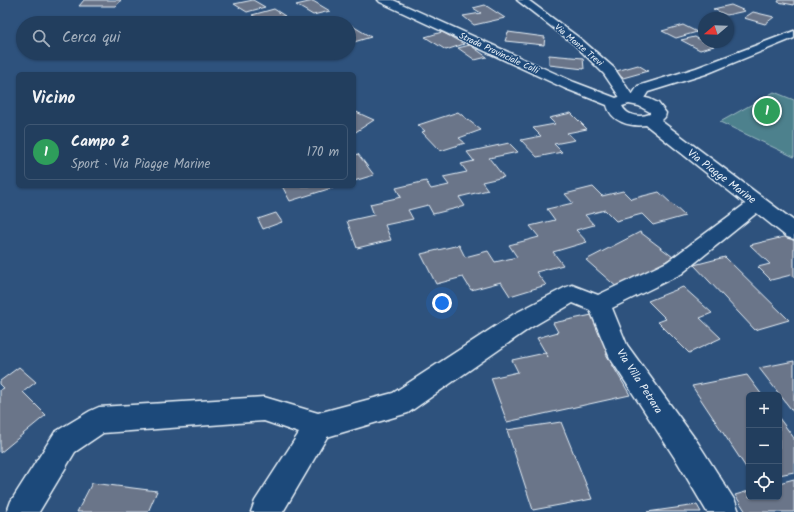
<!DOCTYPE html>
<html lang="it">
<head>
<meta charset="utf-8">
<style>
	body { margin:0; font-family:Kalam,sans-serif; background:#2e4967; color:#f1f3f6 }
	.controls { position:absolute; right:12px; bottom:12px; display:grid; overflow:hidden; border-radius:6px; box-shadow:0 1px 3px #0004 }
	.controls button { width:36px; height:36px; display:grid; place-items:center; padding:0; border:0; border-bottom:1px solid #3f5773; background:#223e5e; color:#f1f3f6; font:20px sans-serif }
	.compass { position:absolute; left:698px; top:12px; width:36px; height:36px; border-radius:50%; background:#223e5e; box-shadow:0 1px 3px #0004; rotate:251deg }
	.you { position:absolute; left:442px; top:303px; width:14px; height:14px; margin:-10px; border:3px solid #fff; border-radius:50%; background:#1a73e8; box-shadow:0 0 0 6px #1a73e833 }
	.badge { display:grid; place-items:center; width:26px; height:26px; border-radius:50%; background:#8bbbb9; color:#fff; font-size:13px; font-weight:700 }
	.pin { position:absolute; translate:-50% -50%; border:2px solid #fff; box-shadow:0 1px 4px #0006 }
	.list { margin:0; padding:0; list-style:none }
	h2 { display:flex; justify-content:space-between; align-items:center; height:52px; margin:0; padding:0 16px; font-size:17px }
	h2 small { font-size:13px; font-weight:400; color:#a2aebc }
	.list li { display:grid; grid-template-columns:26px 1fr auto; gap:12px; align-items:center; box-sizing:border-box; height:56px; margin:0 8px 8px; padding:0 8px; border:1px solid #3f5773; border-radius:6px }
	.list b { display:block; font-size:15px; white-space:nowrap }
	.list p { margin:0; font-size:13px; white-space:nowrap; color:#a2aebc }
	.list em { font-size:13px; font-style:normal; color:#a2aebc }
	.icon { flex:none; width:22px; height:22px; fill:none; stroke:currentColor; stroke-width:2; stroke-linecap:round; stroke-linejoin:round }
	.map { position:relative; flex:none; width:794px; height:512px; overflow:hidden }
	.search { position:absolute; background:#223e5e; box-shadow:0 1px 3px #0004; left:16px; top:16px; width:340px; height:44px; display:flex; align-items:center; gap:10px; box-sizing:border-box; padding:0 14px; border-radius:22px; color:#a2aebc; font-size:15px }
	.panel { position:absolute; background:#223e5e; box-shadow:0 1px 3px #0004; left:16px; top:72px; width:340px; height:116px; border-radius:6px }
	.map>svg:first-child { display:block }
	.green { fill:#4e818d; stroke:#9bb9c2 }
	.building { fill:#6a7489; stroke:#e8f1f8 }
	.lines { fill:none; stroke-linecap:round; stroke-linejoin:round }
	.street-casing { stroke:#e8f1f8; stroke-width:3 }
	.secondary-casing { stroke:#e8f1f8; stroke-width:3 }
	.street { fill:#1f4a7a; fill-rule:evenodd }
	.secondary { fill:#1f4a7a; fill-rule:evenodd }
	.labels { text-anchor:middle; stroke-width:3; stroke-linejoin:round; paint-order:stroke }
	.far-street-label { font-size:9px; fill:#e8f1f8; stroke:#1f4a7a }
	.street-label { font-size:11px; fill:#e8f1f8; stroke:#1f4a7a }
</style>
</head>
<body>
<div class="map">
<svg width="794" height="512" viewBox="0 0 794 512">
	<rect width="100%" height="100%" fill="#2e527d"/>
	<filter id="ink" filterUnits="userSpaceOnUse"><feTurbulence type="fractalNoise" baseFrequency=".025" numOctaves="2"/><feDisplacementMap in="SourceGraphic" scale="8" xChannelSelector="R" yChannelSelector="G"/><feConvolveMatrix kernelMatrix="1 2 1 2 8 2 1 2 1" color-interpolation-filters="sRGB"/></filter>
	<g filter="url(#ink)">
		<path class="green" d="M774 92 794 100V157L720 122Z"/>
		<path class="building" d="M84 0H121L116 6H79Z
			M253 0 265 7 247 12 234 4Z
			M779 0H794V5L778 2Z
			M313 1 330 11 313 15 296 5Z
			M485 5 505 18 474 25 463 16 481 13 473 8Z
			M731 5 745 11 727 15 713 9Z
			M274 9 285 16 263 22 252 15Z
			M753 12 774 17 765 24 744 18Z
			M349 24 371 37 354 42 349 40Z
			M683 25 697 32 676 38 662 31Z
			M442 32 464 44 446 50 425 37Z
			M508 32 545 37 544 45 505 41Z
			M695 37 704 42 714 46 700 50 681 40Z
			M470 45 487 57 475 60 458 48Z
			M549 55 583 58 584 69 549 65Z
			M638 65 648 71 623 78 613 72Z
			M354 111 374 120 354 133Z
			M458 112 481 130 459 138 465 143 440 151 422 132 425 131 418 125Z
			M571 113 587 129 567 133 575 140 554 144 562 152 537 157 521 140 541 136 533 128 555 124 549 118Z
			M509 143 518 152 489 158 504 177 482 182 488 190 459 197 465 206 433 214 428 205 408 210 413 219 385 225 391 240 357 248 347 221 374 215 370 204 401 197 396 188 426 181 431 189 449 185 443 177 467 172 461 164 474 161 467 152Z
			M358 154 374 175 354 181V155Z
			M282 186H338L290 201Z
			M593 187 602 196 623 191 631 199 659 192 685 216 653 225 642 214 616 221 605 210 585 215 594 225 576 230 587 242 553 252 563 265 536 272 546 285 510 296 501 282 471 290 463 277 436 284 421 254 459 245 465 257 488 251 495 262 517 257 509 245 539 237 530 226 555 220 547 209 573 203 565 194Z
			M276 213 282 222 263 229 258 219Z
			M640 232 673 257 619 289 586 260Z
			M788 236 794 241V278L791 275 771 280 758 267 770 264 750 245Z
			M725 257 789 320 755 330 694 265Z
			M683 287 712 313 700 318 721 338 689 353 658 322 666 319 648 301Z
			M592 315 615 352 606 354 630 395 507 422 491 378 518 372 512 360 545 353 548 357 537 338 558 332 553 323Z
			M794 361V413L759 368Z
			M19 367 36 382 23 392 46 415 0 453V390L4 388 0 384V381Z
			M747 375 762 395H749V472L692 386Z
			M779 418 794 438V472L779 475Z
			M561 422 592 499 533 510 507 430Z
			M794 479V512H746L735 495 749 491V497H779V483Z
			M92 483 157 491 148 512H77Z
			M697 505 701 512H647Z"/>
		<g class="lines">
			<g class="street-casing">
				<path id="street" d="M517 0H528L582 40 614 68 632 95 638 86 696 68 794 31V38L706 74 648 92 641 103 636 104 623 102 604 74 574 44Z
					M758 197 764 199 767 203 764 207 681 274 612 308 627 345 698 443 735 501 739 512H707L678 463 610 358 590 310 573 303 530 328 408 413 327 437 283 512H251L255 501 299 433 264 421 103 433 75 452 39 512H7L11 501 55 432 90 411 99 407 264 397 318 413 393 393 514 314 564 288 572 285 598 295 667 262 752 199Z"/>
			</g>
			<g class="secondary-casing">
				<path id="secondary" d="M378 0H393L574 82 616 98 628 94 650 99 658 103 666 113 665 117 661 121 794 221V239L787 237 646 125C630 127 611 122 607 105L564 88 380 2ZM629 104 639 106 650 112V114C639 118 627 116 622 106Z"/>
			</g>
			<use href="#street" class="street"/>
			<use href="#secondary" class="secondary"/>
		</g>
	</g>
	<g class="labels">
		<g class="far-street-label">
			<text transform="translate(579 45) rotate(40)" y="3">Via Monte Trevi</text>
			<text transform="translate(499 53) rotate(25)" y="3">Strada Provinciale Colli</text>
		</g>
		<g class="street-label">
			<text transform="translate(722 176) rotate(37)" y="4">Via Piagge Marine</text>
			<text transform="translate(640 381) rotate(57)" y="4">Via Villa Petrara</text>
		</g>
	</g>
</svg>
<div class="controls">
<button>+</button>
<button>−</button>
<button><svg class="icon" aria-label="locate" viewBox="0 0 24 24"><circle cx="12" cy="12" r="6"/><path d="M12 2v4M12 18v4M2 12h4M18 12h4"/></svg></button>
</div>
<svg class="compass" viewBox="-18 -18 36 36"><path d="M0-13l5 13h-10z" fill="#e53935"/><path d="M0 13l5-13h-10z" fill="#a2aebc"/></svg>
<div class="you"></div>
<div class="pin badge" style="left:767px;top:111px;background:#2e9e5b">1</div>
<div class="search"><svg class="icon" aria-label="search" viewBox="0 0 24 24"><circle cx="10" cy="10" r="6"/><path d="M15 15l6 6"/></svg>Cerca qui</div>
<section class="panel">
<h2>Vicino<small></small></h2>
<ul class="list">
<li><span class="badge" style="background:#2e9e5b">1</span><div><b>Campo 2</b><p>Sport · Via Piagge Marine</p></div><em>170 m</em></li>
</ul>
</section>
</div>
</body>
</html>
